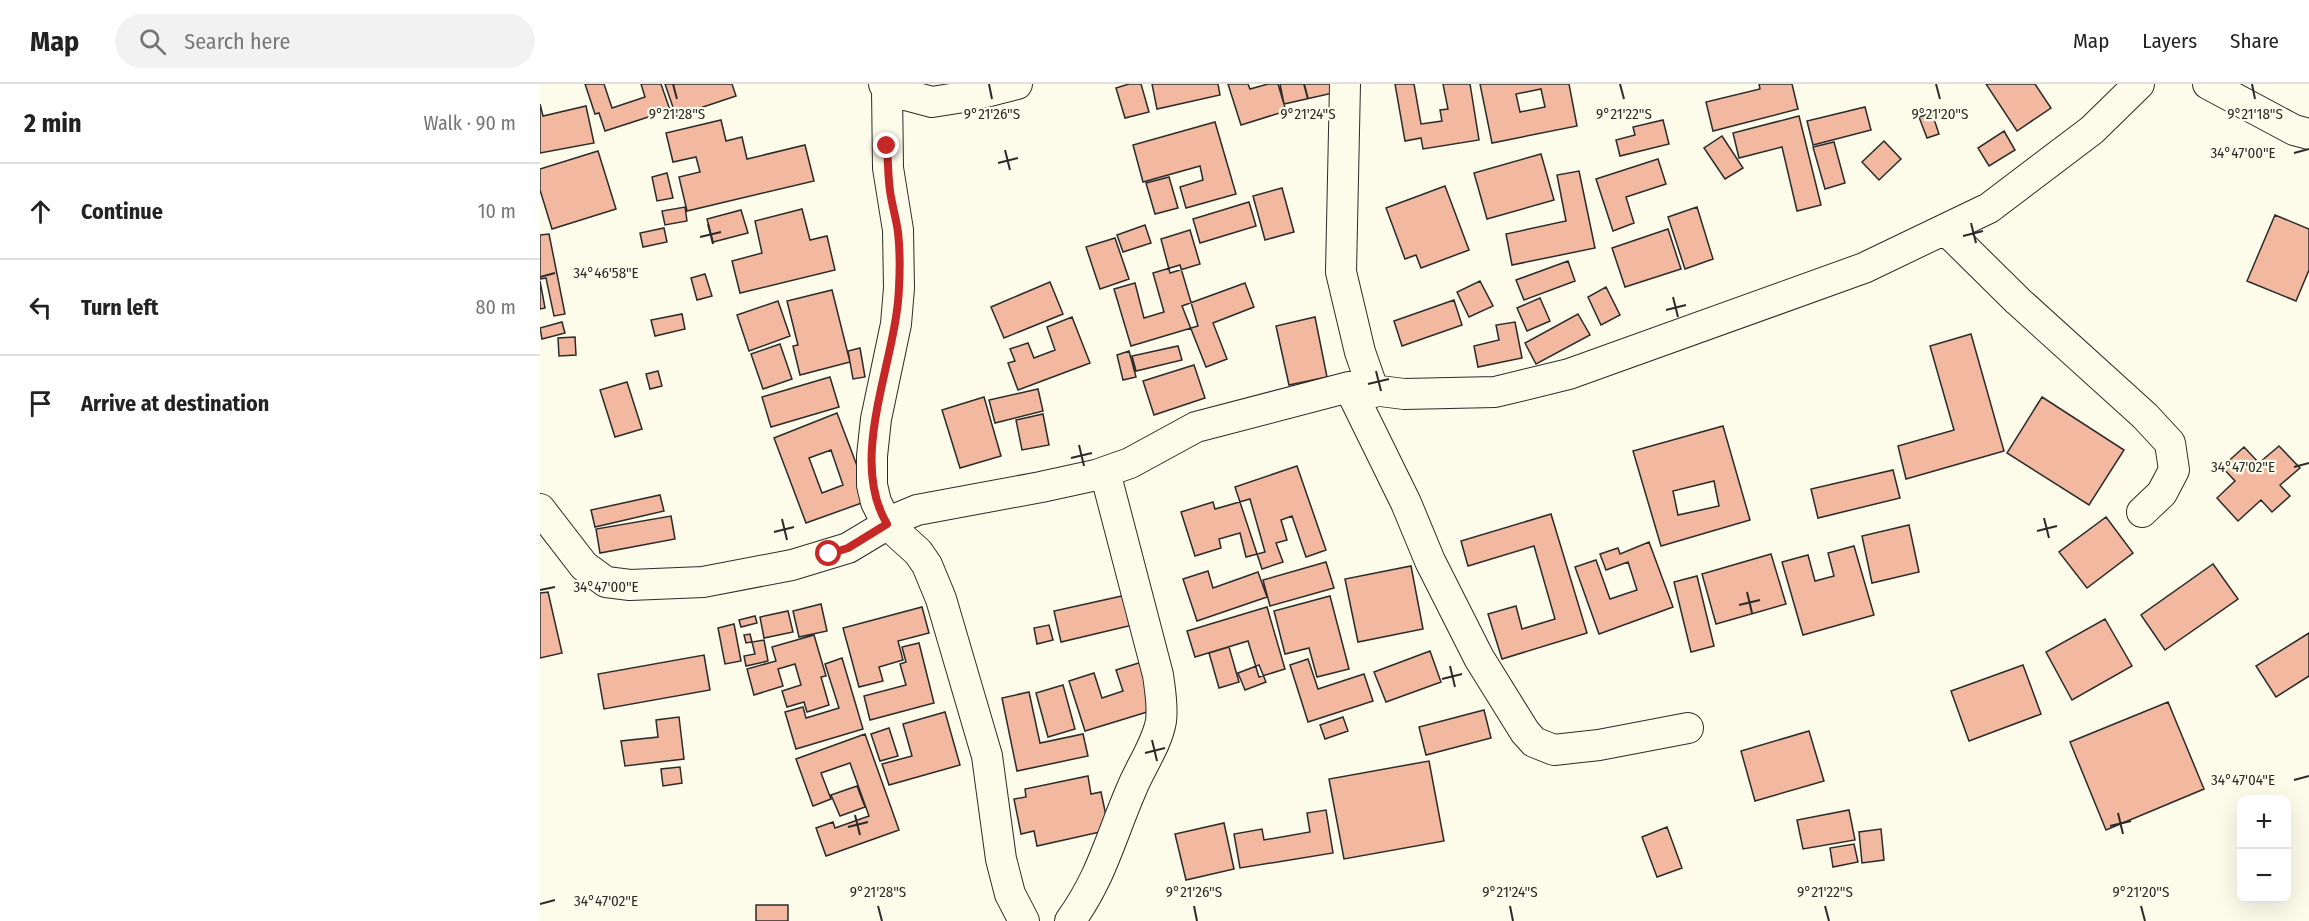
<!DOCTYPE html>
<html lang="en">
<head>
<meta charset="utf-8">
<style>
	body { margin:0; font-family:"Fira Sans Condensed",sans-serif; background:#f2f2f2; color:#222 }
	.controls { position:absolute; right:18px; bottom:18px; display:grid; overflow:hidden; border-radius:12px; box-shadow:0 6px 24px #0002 }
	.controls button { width:54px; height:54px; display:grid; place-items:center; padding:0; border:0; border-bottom:2px solid #e0e0e0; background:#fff; color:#222; font:30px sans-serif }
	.stop { position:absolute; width:18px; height:18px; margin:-14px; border:4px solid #c62828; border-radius:50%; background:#fff }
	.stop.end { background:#c62828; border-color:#fff; box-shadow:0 2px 6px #0008 }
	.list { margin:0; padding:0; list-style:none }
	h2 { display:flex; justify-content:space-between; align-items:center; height:78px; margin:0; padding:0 24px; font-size:26px }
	h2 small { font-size:20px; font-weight:400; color:#767676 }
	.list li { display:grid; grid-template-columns:39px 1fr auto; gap:18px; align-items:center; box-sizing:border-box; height:96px; padding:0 24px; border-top:2px solid #e0e0e0 }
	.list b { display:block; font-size:22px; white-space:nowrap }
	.list em { font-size:20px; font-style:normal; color:#767676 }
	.icon { flex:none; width:33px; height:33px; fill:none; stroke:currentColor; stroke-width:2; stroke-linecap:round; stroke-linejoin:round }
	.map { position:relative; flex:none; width:1769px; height:837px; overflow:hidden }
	header { display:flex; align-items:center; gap:36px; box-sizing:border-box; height:84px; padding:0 30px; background:#fff; border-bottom:2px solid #e0e0e0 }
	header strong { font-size:28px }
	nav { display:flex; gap:33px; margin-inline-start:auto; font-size:21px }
	.search { width:420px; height:54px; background:#f2f2f2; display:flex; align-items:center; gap:15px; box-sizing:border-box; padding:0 21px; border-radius:33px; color:#767676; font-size:22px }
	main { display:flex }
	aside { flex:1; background:#fff }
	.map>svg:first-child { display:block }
	.building { fill:#f2b8a0; stroke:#2b2b2b; stroke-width:1.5; fill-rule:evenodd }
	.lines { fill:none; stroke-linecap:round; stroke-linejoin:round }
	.minor-casing { stroke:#2b2b2b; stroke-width:32 }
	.minor { stroke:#fdfbea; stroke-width:30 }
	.route { stroke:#c62828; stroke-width:8 }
	.ticks { fill:none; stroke:#2b2b2b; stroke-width:2 }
	.ticks-label { font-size:15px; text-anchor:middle; fill:#2b2b2b; stroke:#fdfbea; stroke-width:4.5; stroke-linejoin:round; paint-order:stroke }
</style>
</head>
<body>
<header>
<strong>Map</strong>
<div class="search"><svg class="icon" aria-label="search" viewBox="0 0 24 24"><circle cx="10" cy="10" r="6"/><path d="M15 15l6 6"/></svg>Search here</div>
<nav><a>Map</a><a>Layers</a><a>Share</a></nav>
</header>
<main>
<aside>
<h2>2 min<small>Walk · 90 m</small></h2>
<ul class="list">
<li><svg class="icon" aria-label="ahead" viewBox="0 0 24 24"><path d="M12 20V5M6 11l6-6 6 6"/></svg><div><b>Continue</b></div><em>10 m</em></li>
<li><svg class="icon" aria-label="left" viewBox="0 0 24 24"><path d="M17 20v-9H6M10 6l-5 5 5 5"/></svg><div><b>Turn left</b></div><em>80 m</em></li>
<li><svg class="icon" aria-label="arrive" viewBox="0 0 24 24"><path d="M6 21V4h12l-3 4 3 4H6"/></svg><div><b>Arrive at destination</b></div></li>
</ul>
</aside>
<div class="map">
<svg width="1769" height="837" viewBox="0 0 1769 837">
	<rect width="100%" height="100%" fill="#fdfbea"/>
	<path class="building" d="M45 0H64L72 24 105 13 101 0H121L130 26 65 47 59 29 55 30Z
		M125 0H192L196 12 136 32Z
		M589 0H601L609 28 585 34 576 4Z
		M612 0H678L680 11 617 25Z
		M688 0H708L710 5 728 0H738L746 27 701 41Z
		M740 0H791L793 9 744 20Z
		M855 0H874L881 40 902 37 900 26 908 25 903 0H930L939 56 883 65 881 54 865 57Z
		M940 0H1029L1037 42 952 59ZM1001 5 1005 23 980 28 976 10Z
		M1219 0H1252L1258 25 1173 47 1166 18 1220 5Z
		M1446 0H1495L1511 24 1477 47Z
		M0 20 3 32 46 22 54 59 0 69Z
		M1325 23 1331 46 1273 61 1267 37Z
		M1392 29 1399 50 1387 54 1379 33Z
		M1259 32 1281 121 1257 127 1242 63 1199 74 1193 49Z
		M181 36 186 57 202 53 207 75 265 61 274 97 147 127 139 93 160 88 156 73 133 78 126 49Z
		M1123 36 1129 60 1080 72 1076 56 1095 51 1093 43Z
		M675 38 696 110 646 124 640 103 663 96 660 82 603 98 593 61Z
		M1464 47 1475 66 1449 82 1438 64Z
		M1182 52 1203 84 1185 95 1164 64Z
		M1344 57 1361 75 1339 96 1322 78Z
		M1294 58 1305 99 1285 105 1273 63Z
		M58 67 76 125 12 145 0 106V85Z
		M1001 70 1014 116 947 135 934 89Z
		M1118 75 1126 100 1086 113 1094 139 1073 147 1056 95Z
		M1039 87 1055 164 972 181 966 150 1026 137 1017 91Z
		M127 89 133 114 117 117 112 93Z
		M629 93 638 124 615 130 606 99Z
		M905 102 929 166 881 184 876 171 865 175 846 124Z
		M742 104 754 148 725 156 713 112Z
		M709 118 716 142 660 159 653 135Z
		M145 123 147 137 125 141 122 127Z
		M1157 123 1173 175 1145 185 1128 133Z
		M262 125 270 156 287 152 295 186 200 209 192 177 222 169 215 137Z
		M201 126 208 149 173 158 167 135Z
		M1735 131 1769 145V186L1756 217 1707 197Z
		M605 141 611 159 583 168 577 151Z
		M124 144 127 158 103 163 100 149Z
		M1128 145 1141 185 1085 203 1072 164Z
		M650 146 660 180 630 189 621 155Z
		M9 150 25 230 14 232 6 194 0 195V151Z
		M575 154 589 195 560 205 546 163Z
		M1028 177 1035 197 984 216 976 196Z
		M640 181 658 242 591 262 574 205 595 199 604 234 624 228 613 189Z
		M165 190 172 212 157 216 151 194Z
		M0 197 5 224 0 225Z
		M940 197 953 222 929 233 917 208Z
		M510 198 523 230 464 254 451 223Z
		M705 199 714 223 673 239 687 275 666 283 642 222Z
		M1066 203 1080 231 1061 241 1048 213Z
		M292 206 310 278 260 291 253 262 258 261 247 217Z
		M1000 214 1010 237 987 247 977 224Z
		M914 216 922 241 862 262 854 237Z
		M238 217 250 252 209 267 197 231Z
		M142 230 145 245 115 252 111 236Z
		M1038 230 1050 251 996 280 985 259Z
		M532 233 550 279 478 306 468 279 475 277 470 265 488 259 494 274 515 266 507 243Z
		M775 233 787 293 749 301 736 242Z
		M22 238 25 249 2 255 0 244Z
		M975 238 982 274 938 283 934 262 959 256 956 241Z
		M1431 250 1464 367 1366 395 1358 362 1414 346 1390 262Z
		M35 253 36 271 19 272 18 254Z
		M240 260 252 295 223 305 211 270Z
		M638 262 642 276 596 287 592 272Z
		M320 264 325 293 313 295 308 267Z
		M589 267 596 293 583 296 577 271Z
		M654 281 665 314 614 331 603 297Z
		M118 287 122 302 110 305 106 290Z
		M290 293 299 323 231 343 222 313Z
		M87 298 102 345 75 353 60 306Z
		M498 305 503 327 455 339 449 316Z
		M444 313 461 372 420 384 402 326Z
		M1502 313 1584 366 1549 421 1467 369Z
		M297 329 330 416 266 439 234 354ZM291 366 303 401 282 409 269 374Z
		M503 330 509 361 482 366 476 336Z
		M1183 342 1210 436 1121 462 1093 367ZM1174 397 1179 422 1138 431 1133 407Z
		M1739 362 1760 384 1740 401 1750 412 1732 428 1721 416 1698 437 1677 414 1695 397 1682 383 1704 363 1719 379Z
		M757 382 786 466 766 473 752 432 741 436 747 456 736 459 743 478 722 485 695 403Z
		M1353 386 1360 414 1278 434 1271 405Z
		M120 411 124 427 55 443 51 426Z
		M710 415 725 468 706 473 700 449 679 455 681 464 655 472 641 428 673 418 675 425Z
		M1011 430 1047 549 962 575 948 530 976 522 982 545 1015 535 994 462 928 482 921 457Z
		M131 432 135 455 60 469 56 445Z
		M1566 433 1593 469 1547 504 1519 468Z
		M1369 441 1379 488 1332 499 1322 452Z
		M1109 458 1133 523 1059 550 1035 483 1056 476 1070 515 1097 506 1088 478 1066 486 1060 470 1078 464 1080 470Z
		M1314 462 1334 531 1263 551 1242 478 1268 471 1275 497 1294 492 1288 469Z
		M1231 470 1246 520 1176 540 1162 490Z
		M786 478 794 504 730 522 723 496Z
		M1673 480 1698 515 1625 566 1601 531Z
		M871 482 883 545 818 558 805 495Z
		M668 487 673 504 718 488 727 513 657 537 643 495Z
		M1157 492 1174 562 1151 568 1134 498Z
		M8 508 22 569 0 574V509Z
		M591 510 597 540 521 558 514 527Z
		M790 512 809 585 777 593 769 564 745 570 734 527Z
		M281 520 287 547 259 553 253 527Z
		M382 523 389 549 358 557 363 576 339 583 343 597 319 603 303 544Z
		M727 523 745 585 719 593 708 557 655 573 647 547Z
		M248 527 253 548 224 554 220 533Z
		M215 532 217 539 201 543 199 536Z
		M1565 535 1592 582 1532 616 1506 568Z
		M194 540 201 577 185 580 178 544Z
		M509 541 513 556 497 560 494 544Z
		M1769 549V592L1736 613 1716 582Z
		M210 550 212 558 206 559 204 551Z
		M274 551 286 592 281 593 289 621 267 628 264 618 247 623 242 607 261 601 255 580 238 585 243 602 214 611 207 585 236 577 232 563Z
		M224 556 228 577 206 582 204 572 215 570 212 558Z
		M379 559 394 619 330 636 324 612 366 601 360 580 366 578 362 563Z
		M689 563 699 598 679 604 669 569Z
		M890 567 901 598 846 618 834 588Z
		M164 571 170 606 64 625 58 590Z
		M302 574 323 645 256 665 245 628 263 623 266 634 299 624 285 580Z
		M768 575 778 605 824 590 833 617 768 638 750 581Z
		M602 578 617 625 545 647 529 597 554 589 562 614 583 607 576 586Z
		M719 581 726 598 705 606 698 589Z
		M1483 581 1501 630 1429 657 1411 607Z
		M523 601 535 645 508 653 496 609Z
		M489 608 500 659 543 650 548 672 477 687 462 614Z
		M1628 618 1664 705 1566 746 1530 658Z
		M944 626 951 654 886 671 879 643Z
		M405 628 420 681 349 701 342 680 372 672 363 640Z
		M139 633 144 675 85 682 81 657 118 653 116 636Z
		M803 633 808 647 785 655 780 641Z
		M349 644 358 672 340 677 331 650Z
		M1269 647 1284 697 1215 717 1201 667Z
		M325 650 359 746 286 772 276 744 293 738 295 744 329 732 310 679 281 689 291 715 273 722 256 675Z
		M889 677 904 757 804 775 789 695Z
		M140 683 142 699 123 702 121 685Z
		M548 692 551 710 561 708 569 746 497 762 494 747 481 750 474 715 486 713 485 705Z
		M317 702 325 723 300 732 291 711Z
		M786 726 793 769 700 784 694 750 722 745 724 756 770 748 767 729Z
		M1309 726 1315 756 1263 765 1257 736Z
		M684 739 694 785 646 796 635 750Z
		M1127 743 1142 784 1117 793 1102 753Z
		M1341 745 1344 776 1322 779 1319 748Z
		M1314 760 1318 778 1293 783 1290 764Z
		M216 821H248V837H216Z"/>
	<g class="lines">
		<g class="minor-casing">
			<path id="minor" d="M344 0 347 6 392 18 430 12 477 0
				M805 0 801 188 820 268 834 308
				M1668 0 1754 46 1769 50
				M347 6 348 84 358 146 359 204 356 240 336 335 332 372V401L336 418 347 440 378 468 387 481 401 515 447 672 461 775 470 810 484 837
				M1405 145 1478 217 1605 332 1630 359 1634 386 1622 409 1602 428
				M809 303 866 419 890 477 939 574 985 648 994 658 1014 666 1059 661 1148 644
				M0 425 44 482 66 498 90 501 163 498 252 481 308 464 358 434 377 426 501 403 556 391 590 379 656 343 809 303 864 310 955 308 1029 290 1324 184 1449 124 1552 46 1599 0
				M530 837C562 793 571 752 592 704 601 682 617 660 621 637 623 621 620 606 618 591L565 388"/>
		</g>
		<use href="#minor" class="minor"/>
	</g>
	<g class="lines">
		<path class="route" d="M289 470 308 464 347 440C307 373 357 276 359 203 360 185 360 166 358 148 356 134 352 121 350 107 348 92 348 77 347 62"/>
	</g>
	<path class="ticks" d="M133 0 137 15M449 0 452 15M764 0 768 15M1080 0 1084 15M1396 0 1400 15M1712 0 1715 15M465 66 470 86M1754 69 1769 65M458 79 478 74M1431 139 1436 159M168 140 173 160M1423 152 1443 147M160 153 181 148M0 193 15 189M1133 213 1138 233M1126 226 1146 221M836 287 841 307M828 300 849 295M539 361 544 382M531 374 552 369M1754 383 1769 379M1504 434 1509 454M242 435 247 456M1497 447 1517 442M234 448 254 443M0 506 15 503M1207 508 1212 529M1199 521 1220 516M910 582 915 603M902 595 922 590M612 656 617 677M605 669 625 664M1754 696 1769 692M1578 729 1583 750M315 731 320 751M1570 742 1591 737M308 743 328 738M0 820 15 816M338 822 342 837M654 822 657 837M970 822 973 837M1285 822 1289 837M1601 822 1605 837"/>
	<g class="ticks-label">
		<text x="137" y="35">9°21'28"S</text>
		<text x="452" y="35">9°21'26"S</text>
		<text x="768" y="35">9°21'24"S</text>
		<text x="1084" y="35">9°21'22"S</text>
		<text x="1400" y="35">9°21'20"S</text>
		<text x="1715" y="35">9°21'18"S</text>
		<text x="1703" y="74">34°47'00"E</text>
		<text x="66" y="194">34°46'58"E</text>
		<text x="1703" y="388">34°47'02"E</text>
		<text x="66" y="508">34°47'00"E</text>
		<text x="1703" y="701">34°47'04"E</text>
		<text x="338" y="813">9°21'28"S</text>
		<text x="654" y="813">9°21'26"S</text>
		<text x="970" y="813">9°21'24"S</text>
		<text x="1285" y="813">9°21'22"S</text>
		<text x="1601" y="813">9°21'20"S</text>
		<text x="66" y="822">34°47'02"E</text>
	</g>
</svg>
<div class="controls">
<button>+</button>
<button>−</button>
</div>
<div class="stop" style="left:289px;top:470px"></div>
<div class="stop end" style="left:347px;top:62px"></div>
</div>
</main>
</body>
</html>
